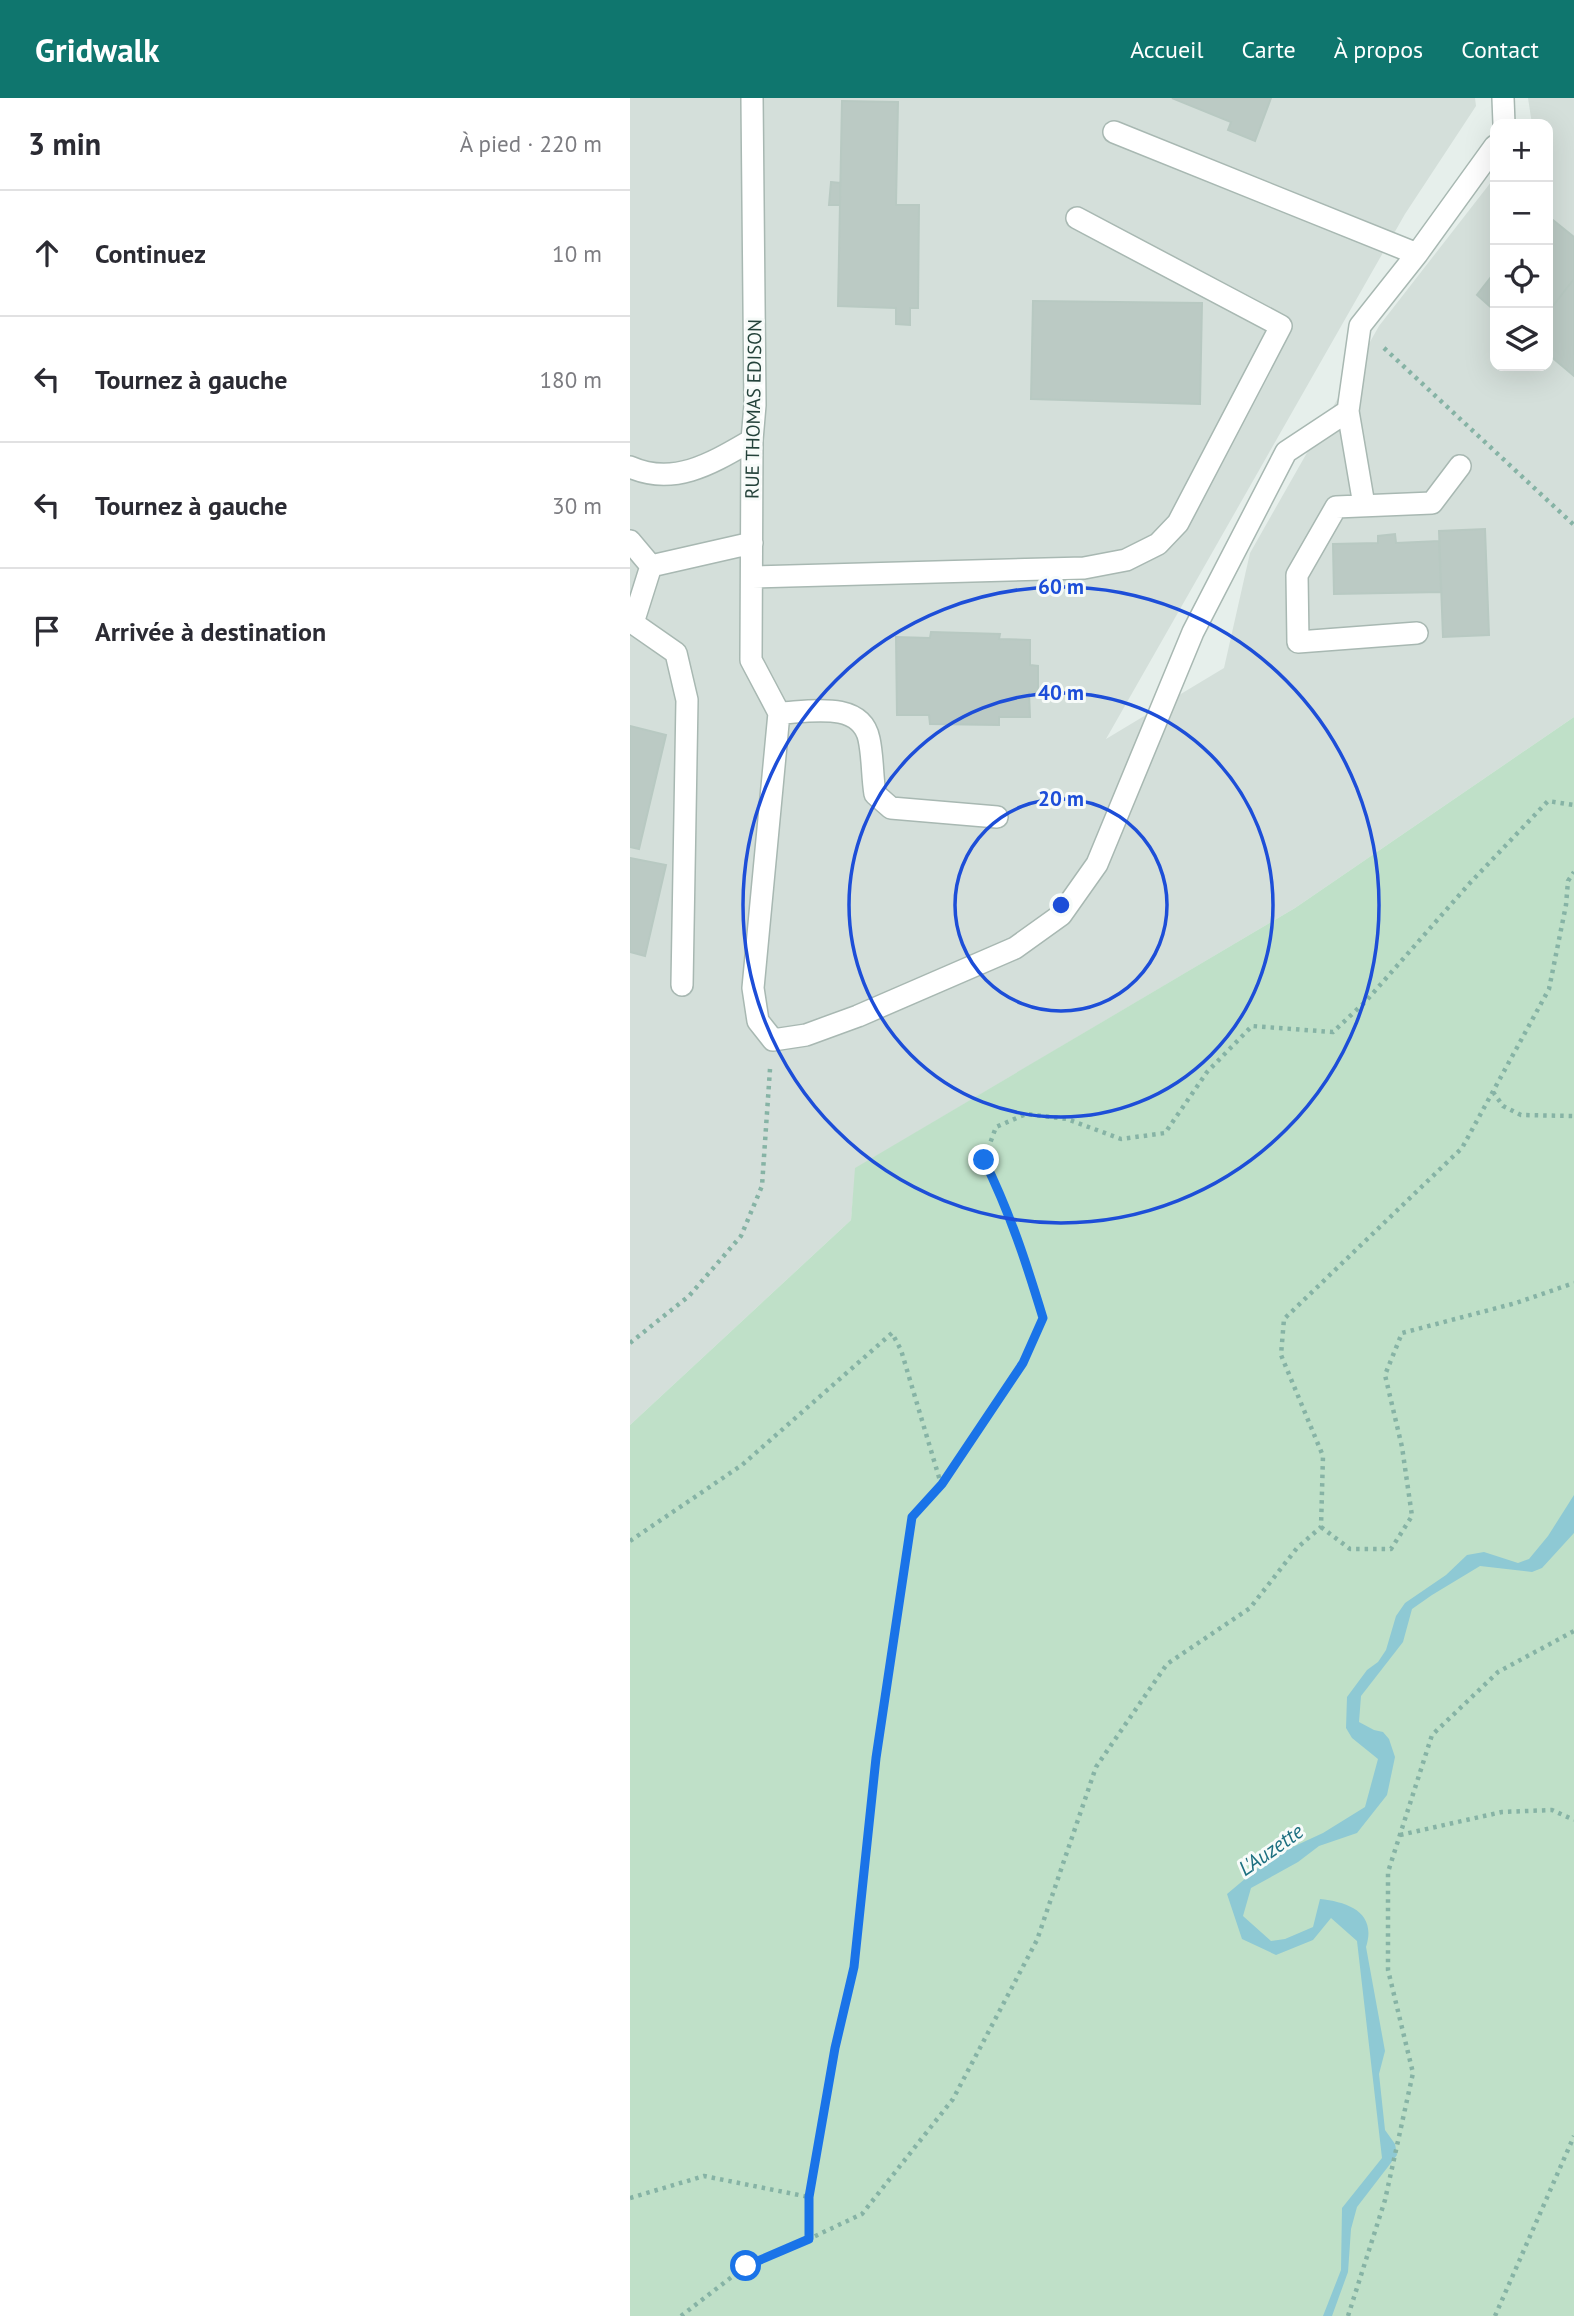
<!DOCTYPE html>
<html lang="fr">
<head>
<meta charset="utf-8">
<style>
	body { margin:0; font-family:"PT Sans",sans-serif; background:#f2f2f3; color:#2b2b33 }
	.controls { position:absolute; right:21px; top:21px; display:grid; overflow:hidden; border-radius:14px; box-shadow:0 7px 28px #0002 }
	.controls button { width:63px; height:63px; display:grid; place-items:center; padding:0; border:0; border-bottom:2px solid #e1e1e2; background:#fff; color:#2b2b33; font:35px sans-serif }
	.stop { position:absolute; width:21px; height:21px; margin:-16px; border:5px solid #1a73e8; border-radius:50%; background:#fff }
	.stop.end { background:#1a73e8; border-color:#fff; box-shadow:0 2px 7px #0008 }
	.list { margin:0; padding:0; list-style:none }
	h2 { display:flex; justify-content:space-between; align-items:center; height:91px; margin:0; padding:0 28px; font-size:30px }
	h2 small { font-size:23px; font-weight:400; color:#7c7c81 }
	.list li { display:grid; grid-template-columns:46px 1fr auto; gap:21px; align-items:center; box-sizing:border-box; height:126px; padding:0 28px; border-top:2px solid #e1e1e2 }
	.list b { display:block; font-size:26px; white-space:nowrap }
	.list em { font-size:23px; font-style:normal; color:#7c7c81 }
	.icon { flex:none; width:38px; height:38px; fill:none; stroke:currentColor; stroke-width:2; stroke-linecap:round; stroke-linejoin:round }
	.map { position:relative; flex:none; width:944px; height:2218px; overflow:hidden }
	header { display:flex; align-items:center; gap:42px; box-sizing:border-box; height:98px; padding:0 35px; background:#0f766e; color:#fff }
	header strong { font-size:33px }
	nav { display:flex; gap:38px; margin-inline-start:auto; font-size:24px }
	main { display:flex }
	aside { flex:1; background:#fff }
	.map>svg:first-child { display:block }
	.built { fill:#d4dfda }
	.green { fill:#bfe0c8 }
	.water { fill:#8ec9d4 }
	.building { fill:#bbcac4; stroke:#b8c9c2; stroke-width:2 }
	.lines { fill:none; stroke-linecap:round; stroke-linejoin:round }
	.minor-casing { stroke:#a8b8b2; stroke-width:24 }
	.path { stroke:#86b3a5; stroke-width:4.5; stroke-dasharray:3.5 5; stroke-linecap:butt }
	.minor { stroke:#fff; stroke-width:21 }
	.route { stroke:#1a73e8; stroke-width:9 }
	.ring { fill:none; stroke:#1d4ed8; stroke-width:3.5 }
	.labels { text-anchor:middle; stroke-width:6; stroke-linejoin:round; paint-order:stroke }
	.street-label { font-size:19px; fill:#24423a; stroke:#f7fbf9 }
	.water-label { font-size:21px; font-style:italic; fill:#1c6f80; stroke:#f7fbf9 }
	.centre { fill:#1d4ed8; stroke:#f7fbf9; stroke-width:3.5 }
	.ring-label { font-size:21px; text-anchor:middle; font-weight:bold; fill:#1d4ed8; stroke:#f7fbf9; stroke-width:6; stroke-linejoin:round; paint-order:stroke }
</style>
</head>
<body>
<header>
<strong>Gridwalk</strong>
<nav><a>Accueil</a><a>Carte</a><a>À propos</a><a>Contact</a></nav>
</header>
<main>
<aside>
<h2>3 min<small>À pied · 220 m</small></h2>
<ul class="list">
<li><svg class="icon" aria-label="ahead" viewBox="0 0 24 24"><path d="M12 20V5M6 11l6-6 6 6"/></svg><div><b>Continuez</b></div><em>10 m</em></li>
<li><svg class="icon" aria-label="left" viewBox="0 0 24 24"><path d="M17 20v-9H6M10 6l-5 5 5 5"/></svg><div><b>Tournez à gauche</b></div><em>180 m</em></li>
<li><svg class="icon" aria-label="left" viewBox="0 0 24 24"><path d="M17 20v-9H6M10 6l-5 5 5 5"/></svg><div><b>Tournez à gauche</b></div><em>30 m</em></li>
<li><svg class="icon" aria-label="arrive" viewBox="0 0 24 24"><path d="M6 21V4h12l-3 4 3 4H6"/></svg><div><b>Arrivée à destination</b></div></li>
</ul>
</aside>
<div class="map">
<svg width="944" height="2218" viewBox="0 0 944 2218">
	<rect width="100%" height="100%" fill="#e6efeb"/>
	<path class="built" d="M0 0H845L846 8 775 116 476 641 594 570 620 455 749 228 865 79V268H918V26H902L898 0H944V619L665 810 226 1070 221 1122 0 1327Z"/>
	<path class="green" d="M944 619V2218H0V1327L221 1122 225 1070 665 810Z"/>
	<path class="water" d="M944 1397V1435L912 1470 902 1474 850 1468 802 1497 782 1511 773 1544 731 1598 729 1624 744 1632 753 1634 759 1641 765 1659 757 1697 727 1735 689 1748 668 1764 621 1790 613 1818 641 1843 655 1841 683 1829 690 1801C719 1804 747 1815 736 1849L755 1953 749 1976 755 2032 765 2046 767 2057 727 2109 721 2131 718 2174 702 2218H693L711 2172 712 2110 752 2060 727 1843 701 1820 683 1842 646 1857 612 1841 597 1796 641 1759 693 1735 735 1709 748 1661 722 1640 716 1630 717 1599 737 1572 748 1564 756 1552 766 1518 775 1505 816 1477 837 1457 854 1454 888 1465 899 1461 918 1438Z"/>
	<path class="building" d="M542 0H641L625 43 598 32 601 24Z
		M212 3 268 4 266 107H289L288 210H280V227L266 226V210L208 208Z
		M201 84 210 85V107H199Z
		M918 118 944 139V181L918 214Z
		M865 174V213L847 197Z
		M944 181V278L918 256V214Z
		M403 203 572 205 570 306 401 301Z
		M855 431 859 537 813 539 809 433Z
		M765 436 766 445 809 443 811 494 704 496 703 446 748 445V438Z
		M301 534 370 536 369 541 400 542V567L408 568V594H399L400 619H369V627L300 626 299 617H267L266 539 300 540Z
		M0 628 36 637 9 751 0 749Z
		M0 760 36 767 15 858 0 854Z"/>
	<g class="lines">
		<g class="minor-casing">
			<path id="minor" d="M122 0 125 307 122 342 121 562 149 615
				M873 0 874 26
				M484 34 787 156
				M0 369C45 389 84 364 122 342
				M734 407 718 313 730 228 787 156 865 48
				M0 443 21 468 122 445
				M21 468 3 525 46 555 57 602 52 887
				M122 479 454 470 496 462 528 446 548 425 651 228 447 120
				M787 535 668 544 667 477 706 409 802 405 830 368
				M149 615 123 890 128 923 143 942 176 937 228 918 385 850 431 817 467 766 563 534 656 354 718 313
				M149 615C178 614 231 602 239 641 243 659 242 678 245 696L261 710 367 719"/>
		</g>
		<path class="path" d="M754 250 944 427
			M863 994 873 1008 891 1017 944 1018
			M0 1245 59 1198 111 1138 132 1088 140 971
			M312 1385 393 1265 413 1220C396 1164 380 1115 354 1062L366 1029 396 1016 437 1021 491 1041 535 1035 577 974 622 928 703 934 736 903 839 786 918 703 944 707
			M691 1429 720 1451H761L782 1418 772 1349 755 1277 772 1235 886 1205 944 1185
			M0 1443 112 1367 262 1235 271 1252 311 1386 282 1419 246 1660 224 1869 205 1950 179 2099V2141L232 2116 323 2001 407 1842 466 1669 537 1566 620 1510 667 1450 691 1429 693 1358 651 1257 654 1221 832 1050 919 891 936 807 938 783 944 774
			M770 1737 872 1714 922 1712 944 1722
			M0 2100 74 2078 179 2099
			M51 2218 116 2168 179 2141
			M718 2218 755 2102 783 1975 758 1872V1774L802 1637 868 1574 944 1533
			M865 2218 944 2038"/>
		<use href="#minor" class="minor"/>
	</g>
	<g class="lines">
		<path class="route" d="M116 2168 179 2141V2099L205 1950 224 1869 246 1660 282 1419 312 1386 393 1265 413 1220C396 1164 380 1115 354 1062"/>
	</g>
	<g class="ring">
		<circle cx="431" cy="807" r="106"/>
		<circle cx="431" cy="807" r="212"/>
		<circle cx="431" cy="807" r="318"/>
	</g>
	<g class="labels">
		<g class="street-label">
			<text transform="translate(123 311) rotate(-89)" y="7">RUE THOMAS EDISON</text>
		</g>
		<g class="water-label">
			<text transform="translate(641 1752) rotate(-35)" y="7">L'Auzette</text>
		</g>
	</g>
	<circle cx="431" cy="807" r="10" class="centre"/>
	<g class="ring-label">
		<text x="431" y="496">60 m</text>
		<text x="431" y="602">40 m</text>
		<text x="431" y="708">20 m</text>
	</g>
</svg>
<div class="controls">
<button>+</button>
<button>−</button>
<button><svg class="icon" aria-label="locate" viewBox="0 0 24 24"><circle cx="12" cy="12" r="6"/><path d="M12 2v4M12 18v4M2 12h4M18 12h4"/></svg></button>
<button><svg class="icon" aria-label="layers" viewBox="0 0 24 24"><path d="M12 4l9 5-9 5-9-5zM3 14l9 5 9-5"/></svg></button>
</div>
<div class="stop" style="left:116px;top:2168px"></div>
<div class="stop end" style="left:354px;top:1062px"></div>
</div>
</main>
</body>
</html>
